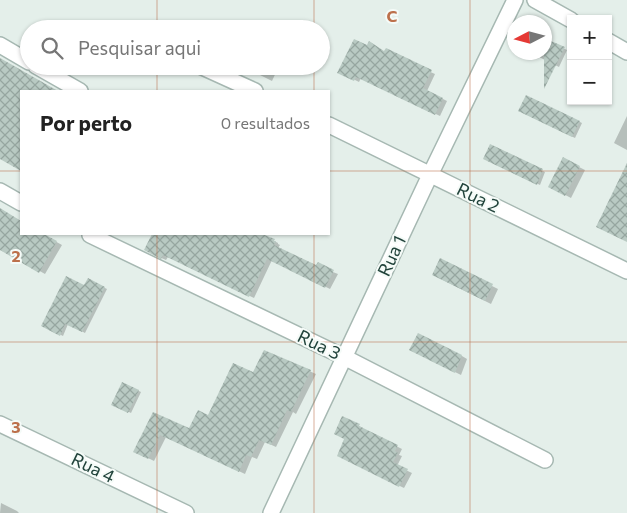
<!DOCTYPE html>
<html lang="pt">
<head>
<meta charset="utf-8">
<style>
	body { margin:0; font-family:Commissioner,sans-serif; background:#f6f6f6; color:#222 }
	.controls { position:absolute; right:15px; top:15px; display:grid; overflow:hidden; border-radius:0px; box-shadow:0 1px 4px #0004 }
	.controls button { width:45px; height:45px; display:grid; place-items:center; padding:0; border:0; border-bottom:1px solid #e0e0e0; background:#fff; color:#222; font:25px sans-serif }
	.compass { position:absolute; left:507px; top:15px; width:45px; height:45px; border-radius:50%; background:#fff; box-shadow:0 1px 4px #0004; rotate:264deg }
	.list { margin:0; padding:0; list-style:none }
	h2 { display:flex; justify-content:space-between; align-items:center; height:65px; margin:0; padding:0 20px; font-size:21px }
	h2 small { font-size:16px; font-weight:400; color:#767676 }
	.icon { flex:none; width:28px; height:28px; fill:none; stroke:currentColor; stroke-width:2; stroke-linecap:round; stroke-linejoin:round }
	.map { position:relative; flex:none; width:627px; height:513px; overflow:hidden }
	.search { position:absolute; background:#fff; box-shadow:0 1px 4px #0004; left:20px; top:20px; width:310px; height:55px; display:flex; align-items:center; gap:12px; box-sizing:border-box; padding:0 18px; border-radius:28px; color:#767676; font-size:19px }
	.panel { position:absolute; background:#fff; box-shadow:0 1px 4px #0004; left:20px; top:90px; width:310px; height:145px; border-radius:0px }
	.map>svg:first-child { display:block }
	.shadow { fill:#0003 }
	.building { fill:url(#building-cross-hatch) }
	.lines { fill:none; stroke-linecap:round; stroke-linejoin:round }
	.minor-casing { stroke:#a6b8b2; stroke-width:18 }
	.minor { stroke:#fff; stroke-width:15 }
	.grid { fill:none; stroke:#bc704b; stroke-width:1; stroke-opacity:0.55 }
	.labels { text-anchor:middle; stroke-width:4; stroke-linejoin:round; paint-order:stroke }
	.street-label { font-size:18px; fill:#21433b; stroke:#f5fbf8 }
	.grid-label { font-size:16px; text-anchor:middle; font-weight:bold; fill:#bc704b; stroke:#f5fbf8; stroke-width:4; stroke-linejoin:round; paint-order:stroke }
</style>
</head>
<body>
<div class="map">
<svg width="627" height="513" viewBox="0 0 627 513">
	<defs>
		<pattern id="building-cross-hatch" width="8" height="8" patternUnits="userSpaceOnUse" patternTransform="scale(1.25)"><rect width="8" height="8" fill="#b9cac3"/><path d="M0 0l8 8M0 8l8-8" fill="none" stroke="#96a6a0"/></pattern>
	</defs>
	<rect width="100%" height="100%" fill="#e4efea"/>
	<path class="shadow" d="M303 20 317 27 319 29H299Z
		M276 25 285 29H275Z
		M544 39 567 50 559 67 529 52H544Z
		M385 52 435 74 427 91 447 101 440 116 361 78 359 82 343 74Z
		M0 59 55 91H21V170L0 157Z
		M257 66H279L272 81 254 72Z
		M526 96 582 123 575 138 520 111Z
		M627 116V150L614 143Z
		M491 146 545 172 540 185 485 158Z
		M563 159 585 170 571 198 554 189Z
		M0 210 21 222V234H42L62 245 45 274 0 249Z
		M156 234H264L263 235 278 243V244L280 245 278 248 317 266 338 274 330 289 272 260 254 298 168 257 166 260 150 253Z
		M439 278 492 286 498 289 491 304Z
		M88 280 107 289 85 333 68 324 63 336 43 326 85 286Z
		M264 351 316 374 296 414 293 412 276 447 265 442 257 459 252 457 245 474 166 437 154 461 140 454 153 413 190 430 208 417 253 374Z
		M417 353 462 356 467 359 461 375Z
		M123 384 141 392 131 413 113 404Z
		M359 426 363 428 362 429 402 449 399 455 402 456 397 466 412 473 404 488 342 458Z
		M1 503 17 511 19 513H0Z"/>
	<path class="building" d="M544 38 565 47 544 89Z
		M354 39 367 45 369 41 384 51 386 48 432 70 423 88 443 98 435 115 356 77 354 81 337 73Z
		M0 58 58 91H21V171L0 159Z
		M526 95 580 121 572 137 518 111Z
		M490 144 543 169 537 185 483 159Z
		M563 157 580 166 565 196 548 187Z
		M627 163V242L596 227Z
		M0 208 21 221V234H44L57 241 39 273 0 250Z
		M152 234H262L275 239 274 241H276L274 245 316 265 318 262 334 270 325 288 267 259 249 297 163 255 161 259 144 250Z
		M440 258 493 284 485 301 432 275Z
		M66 276 84 285 88 278 105 287 82 332 65 324 60 336 41 326Z
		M418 333 462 355 455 373 409 350Z
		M264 350 311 370 291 412 287 410 271 445 259 440 251 457 246 455 239 472 160 435 148 459 133 452 153 412 189 428 198 410 208 415 233 363 253 372Z
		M122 382 139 390 128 413 111 405Z
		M342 416 360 424 359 426 398 445 395 451 398 453 393 462 408 469 399 487 337 456 344 439 334 434Z"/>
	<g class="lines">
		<g class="minor-casing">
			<path id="minor" d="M535 0 571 20
				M608 41 627 52
				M0 45 29 62
				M36 66 80 91
				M200 66 255 91
				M329 125 627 271
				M0 191 21 203
				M90 235 344 357 545 460
				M0 424 186 513
				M271 513 430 175 515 0"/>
		</g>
		<use href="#minor" class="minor"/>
	</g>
	<path class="grid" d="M157 0V29M314 0V29M470 0V513M157 66V91M314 66V91M0 171H21M329 171H627M157 234V513M314 234V513M0 342H627"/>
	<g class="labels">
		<g class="street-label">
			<text transform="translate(478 198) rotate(26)" y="6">Rua 2</text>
			<text transform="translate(392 256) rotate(-65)" y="6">Rua 1</text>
			<text transform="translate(319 345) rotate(26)" y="6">Rua 3</text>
			<text transform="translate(93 468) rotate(26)" y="6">Rua 4</text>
		</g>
	</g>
	<g class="grid-label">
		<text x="392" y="22">C</text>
		<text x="16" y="262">2</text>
		<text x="16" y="433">3</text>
	</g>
</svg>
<div class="controls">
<button>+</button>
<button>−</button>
</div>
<svg class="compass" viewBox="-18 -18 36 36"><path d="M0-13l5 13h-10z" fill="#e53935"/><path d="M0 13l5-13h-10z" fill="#767676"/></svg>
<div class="search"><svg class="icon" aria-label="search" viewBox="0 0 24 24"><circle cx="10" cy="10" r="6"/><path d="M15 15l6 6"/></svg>Pesquisar aqui</div>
<section class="panel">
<h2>Por perto<small>0 resultados</small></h2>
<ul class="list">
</ul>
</section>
</div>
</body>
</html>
